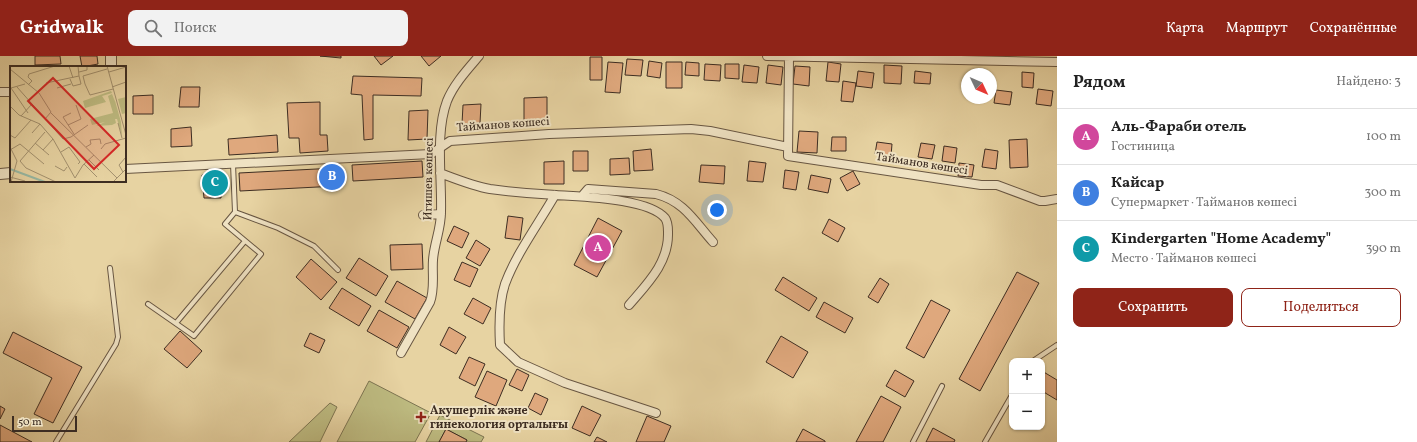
<!DOCTYPE html>
<html lang="ru">
<head>
<meta charset="utf-8">
<style>
	body { margin:0; font-family:Vollkorn,serif; background:#f2f2f2; color:#222 }
	.controls { position:absolute; right:12px; bottom:12px; display:grid; overflow:hidden; border-radius:8px; box-shadow:0 1px 3px #0004 }
	.controls button { width:36px; height:36px; display:grid; place-items:center; padding:0; border:0; border-bottom:1px solid #e0e0e0; background:#fff; color:#222; font:20px sans-serif }
	.compass { position:absolute; left:961px; top:12px; width:36px; height:36px; border-radius:50%; background:#fff; box-shadow:0 1px 3px #0004; rotate:134deg }
	.scale { position:absolute; left:12px; bottom:10px; width:65px; box-sizing:border-box; padding-left:4px; border:2px solid #3d2d22; border-top:0; font-size:11px; line-height:14px; white-space:nowrap; color:#3d2d22; -webkit-text-stroke:3px #efe2c3; paint-order:stroke }
	.you { position:absolute; left:717px; top:154px; width:14px; height:14px; margin:-10px; border:3px solid #fff; border-radius:50%; background:#1a73e8; box-shadow:0 0 0 6px #1a73e833 }
	.badge { display:grid; place-items:center; width:26px; height:26px; border-radius:50%; background:#8f2418; color:#fff; font-size:13px; font-weight:700 }
	.pin { position:absolute; translate:-50% -50%; border:2px solid #fff; box-shadow:0 1px 4px #0006 }
	.list { margin:0; padding:0; list-style:none }
	h2 { display:flex; justify-content:space-between; align-items:center; height:52px; margin:0; padding:0 16px; font-size:17px }
	h2 small { font-size:13px; font-weight:400; color:#767676 }
	.list li { display:grid; grid-template-columns:26px 1fr auto; gap:12px; align-items:center; box-sizing:border-box; height:56px; padding:0 16px; border-top:1px solid #e0e0e0 }
	.list b { display:block; font-size:15px; white-space:nowrap }
	.list p { margin:0; font-size:13px; white-space:nowrap; color:#767676 }
	.list em { font-size:13px; font-style:normal; color:#767676 }
	.actions { display:flex; gap:8px; padding:12px 16px }
	.actions a { flex:1; padding:9px 0; border:1px solid #8f2418; border-radius:8px; text-align:center; font-size:14px; color:#8f2418 }
	.actions .main { background:#8f2418; color:#fff }
	.icon { flex:none; width:22px; height:22px; fill:none; stroke:currentColor; stroke-width:2; stroke-linecap:round; stroke-linejoin:round }
	.map { position:relative; flex:none; width:1057px; height:386px; overflow:hidden }
	header { display:flex; align-items:center; gap:24px; box-sizing:border-box; height:56px; padding:0 20px; background:#8f2418; color:#fff }
	header strong { font-size:19px }
	nav { display:flex; gap:22px; margin-inline-start:auto; font-size:14px }
	.search { width:280px; height:36px; background:#f2f2f2; display:flex; align-items:center; gap:10px; box-sizing:border-box; padding:0 14px; border-radius:8px; color:#767676; font-size:15px }
	main { display:flex }
	aside { flex:1; background:#fff }
	.map>svg:first-child { display:block }
	.green { fill:#bdba80; stroke:#7d7451 }
	.building { fill:#dfa87d; stroke:#3d2d22 }
	.lines { fill:none; stroke-linecap:round; stroke-linejoin:round }
	.service-casing { stroke:#685642; stroke-width:6 }
	.minor-casing { stroke:#685642; stroke-width:10 }
	.tertiary-casing { stroke:#685642; stroke-width:12 }
	.service { stroke:#efe2c3; stroke-width:4 }
	.minor { stroke:#efe2c3; stroke-width:8 }
	.tertiary { stroke:#efe2c3; stroke-width:10 }
	.poi-dot { fill:#8f2418; stroke:#efe2c3; stroke-width:1.5 }
	.labels { text-anchor:middle; stroke-width:4; stroke-linejoin:round; paint-order:stroke }
	.street-label { font-size:12px; fill:#3d2d22; stroke:#efe2c3 }
	.poi-label { font-size:12px; font-weight:bold; fill:#3d2d22; stroke:#efe2c3; text-anchor:start }
	.inset-river { fill:none; stroke:#97b8a3; stroke-width:2 }
	.inset-road { fill:none; stroke:#a3916f; stroke-width:1 }
	.view { fill:#d62828; fill-opacity:0.15; stroke:#d62828; stroke-width:2 }
	.inset-edge { fill:none; stroke:#3d2d22; stroke-width:2 }
</style>
</head>
<body>
<header>
<strong>Gridwalk</strong>
<div class="search"><svg class="icon" aria-label="search" viewBox="0 0 24 24"><circle cx="10" cy="10" r="6"/><path d="M15 15l6 6"/></svg>Поиск</div>
<nav><a>Карта</a><a>Маршрут</a><a>Сохранённые</a></nav>
</header>
<main>
<div class="map">
<svg width="1057" height="386" viewBox="0 0 1057 386">
	<rect width="100%" height="100%" fill="#e7d3a2"/>
	<filter id="stains"><feTurbulence type="fractalNoise" baseFrequency=".005" numOctaves="4"/><feColorMatrix values="0 0 0 0 .2 0 0 0 0 .09 0 0 0 0 .02 0 0 0 .5 -.17"/></filter>
	<radialGradient id="worn" r=".72"><stop offset=".6" stop-color="#630" stop-opacity="0"/><stop offset="1" stop-color="#630" stop-opacity=".3"/></radialGradient>
	<path class="green" d="M369 325 431 357 415 386H337Z
		M330 347 337 351 320 386H289Z
		M440 359 484 381 481 386H466L467 384 446 373 439 386H426Z"/>
	<path class="building" d="M35 0H60L61 8 35 9Z
		M80 0H97L98 8 82 11Z
		M320 0H341V2Z
		M374 0H393L381 9Z
		M421 0H441L429 10Z
		M590 1H602V24H590Z
		M627 3 643 4 641 20 625 19Z
		M649 5 662 7 660 22 647 20Z
		M608 6 623 7 620 37 605 36Z
		M666 6H682V32H666Z
		M686 6 699 7V20L685 19Z
		M828 6 841 8 839 26 826 25Z
		M705 8 721 9 720 25 704 24Z
		M725 8H739V23L725 22Z
		M744 9 759 11 757 27 742 26Z
		M768 9 783 11 781 29 766 27Z
		M884 9 902 10 901 28 884 27Z
		M795 10 810 11 809 30 793 28Z
		M858 15 874 17 872 32 856 30Z
		M915 15 931 17 930 28 914 27Z
		M1022 16 1034 17 1033 32 1022 31Z
		M353 20 422 22 421 40 373 39V83L364 84 362 39 351 38Z
		M843 25 856 27 853 46 841 45Z
		M181 31H200L199 51H179Z
		M1038 33 1053 35 1051 50 1036 48Z
		M996 34 1012 36 1010 49 994 47Z
		M153 39V58H133V40Z
		M547 41V68H524V42Z
		M320 46V79H327L328 95 300 97 299 82H289L287 47Z
		M481 48 480 67 462 68 463 49Z
		M428 54 427 83 408 84 409 55Z
		M191 71 192 90 171 91V73Z
		M799 75 818 76 817 97 797 96Z
		M277 79 278 96 229 99 228 83Z
		M832 81H846V95H831Z
		M1027 83 1028 111 1010 112 1009 84Z
		M877 86 892 88 891 100 875 98Z
		M921 87 935 89 932 103 918 101Z
		M944 90 957 92 955 107 942 105Z
		M651 93 653 114 634 115 633 95Z
		M985 93 998 95 996 113 982 111Z
		M573 95H588V115H573Z
		M629 102 630 118 610 119V103Z
		M422 105 423 121 353 125 352 109Z
		M564 105V128H544V106Z
		M749 105 766 107 763 126 747 125Z
		M959 107 974 109 972 121 958 120Z
		M701 109 725 110 724 128 699 126Z
		M336 112 337 130 240 135 239 117Z
		M785 114 799 116 796 134 783 132Z
		M853 115 860 128 847 135 840 122Z
		M202 119H226V134L221 135V142H204Z
		M811 119 831 123 828 137 808 133Z
		M508 160 523 162 520 184 505 182Z
		M598 162 622 175 597 221 574 209Z
		M829 163 845 172 838 186 822 177Z
		M454 170 469 177 462 192 447 185Z
		M476 184 490 193 480 210 466 202Z
		M422 188 423 213 391 214 390 189Z
		M359 202 388 220 376 240 346 222Z
		M311 203 337 226 321 244 296 221Z
		M462 206 478 213 470 231 454 224Z
		M1017 216 1039 227 980 335 959 323Z
		M783 221 817 242 809 255 775 234Z
		M880 222 889 228 878 247 868 241Z
		M397 225 427 242 415 263 385 246Z
		M342 232 371 250 359 270 329 252Z
		M473 242 491 252 483 268 464 258Z
		M931 244 950 254 924 302 906 292Z
		M824 246 853 262 845 277 816 261Z
		M379 254 409 271 397 292 367 275Z
		M449 271 466 281 456 298 440 289Z
		M180 275 202 295 187 312 164 293Z
		M13 276 82 311 53 367 34 358 52 322 3 297Z
		M310 277 325 284 319 297 304 290Z
		M781 280 808 296 793 322 766 306Z
		M469 301 485 308 475 330 459 322Z
		M517 313 529 319 522 335 509 329Z
		M895 314 914 325 905 341 886 330Z
		M487 315 507 324 496 350 475 341Z
		M1042 315 1057 324V344L1042 335Z
		M535 337 548 343 541 359 528 352Z
		M881 340 901 351 883 386H856Z
		M0 350 5 353 0 363Z
		M582 350 601 359 590 380 572 372Z
		M647 360 671 370 664 386H636Z
		M0 369 32 386H0Z
		M933 372 955 384 954 386H926Z
		M446 373 467 384 466 386H439Z
		M803 373 825 385V386H796Z
		M597 381 607 386H594Z"/>
	<g class="lines">
		<g class="service-casing">
			<path id="service" d="M235 156 278 172 314 190 338 214
				M148 248 194 280 261 198 225 168 235 156 233 108
				M176 267 245 185
				M1033 305 1057 289
				M56 386 116 288 118 281 110 212
				M913 386 942 330
				M985 386 1012 339"/>
		</g>
		<g class="minor-casing">
			<path id="minor" d="M767 0 1057 6
				M789 1 788 100 981 129H997L1040 145H1045L1057 143
				M0 36H11
				M125 113 431 98 450 85 549 78 691 73 710 75 788 91
				M440 117C456 123 473 130 490 133 511 136 534 138 556 139 582 141 648 142 665 162 668 166 668 172 668 176 669 207 647 228 629 249
				M555 139C539 167 516 198 505 228 499 246 499 271 500 289L518 306 565 327 656 357
				M582 140 588 133 656 138C684 145 695 166 713 186
				M423 159 441 158
				M401 297 430 246C435 233 432 218 433 204 434 188 441 173 441 156 442 121 435 77 447 45 454 28 467 14 479 0"/>
		</g>
		<g class="tertiary-casing">
			<path id="tertiary" d="M111 0V11
				M0 118 11 117"/>
		</g>
		<use href="#service" class="service"/>
		<use href="#minor" class="minor"/>
		<use href="#tertiary" class="tertiary"/>
	</g>
	<path class="poi-dot" d="M419 355h4v4h4v4h-4v4h-4v-4h-4v-4h4z"/>
	<g class="labels">
		<g class="street-label">
			<text transform="translate(503 68) rotate(-4)" y="4">Тайманов көшесі</text>
			<text transform="translate(922 107) rotate(9)" y="4">Тайманов көшесі</text>
			<text transform="translate(428 123) rotate(-89)" y="4">Игишев көшесі</text>
		</g>
		<g class="poi-label">
			<text x="430" y="358">Акушерлік және<tspan x="430" dy="14">гинекология орталығы</tspan></text>
		</g>
	</g>
	<g transform="translate(10 10)">
		<rect width="116" height="116" fill="#e7d3a2"/>
		<path d="M101 25 102 27 92 30 96 36 75 42 73 35ZM102 28 106 38 103 28 115 70 111 56 112 70 107 53H101H105L106 57 102 59 86 60 95 56 82 59 80 53 103 47 98 30ZM116 31V47L112 48 108 33Z" fill="#bdba80"/>
		<path class="inset-river" d="M0 103 35 116"/>
		<path class="inset-road" d="M59 0 63 12M97 0 116 69M0 3 29 27 41 46 35 53M97 3 73 10 75 18 80 29 103 23M69 6 77 4V0M99 6 116 1M60 13 63 20 71 18 69 10M36 17 69 10 68 0M18 19 22 15 18 11 19 8 45 0M7 21 53 73 61 71 78 59M102 21 116 16M1 22 18 47M1 22 15 18M47 22 61 18M0 40 9 49 30 58 43 73 65 112 73 99 84 89M41 47 107 112M61 47 53 51 64 68M11 50 22 38M108 57 112 72M58 59 71 53 66 39M22 67 30 58M0 69 5 72 21 54M25 77 39 89M0 81 7 95 1 116M76 81 81 78 80 74 90 73 91 78M91 83 95 78 116 72M0 84 10 78 34 98M33 84 43 73M51 86 59 81 70 96 68 98M79 94 89 104M10 95 16 102 46 116M10 95 35 66M74 98 87 111M45 100 54 105 57 101M113 106 109 99 116 91M0 111 15 115M103 116 116 103"/>
		<path class="view" d="M43 12 109 79 84 103 18 35Z"/>
		<rect width="116" height="116" class="inset-edge"/>
	</g>
	<rect width="100%" height="100%" filter="url(#stains)"/>
	<rect width="100%" height="100%" fill="url(#worn)"/>
</svg>
<div class="controls">
<button>+</button>
<button>−</button>
</div>
<svg class="compass" viewBox="-18 -18 36 36"><path d="M0-13l5 13h-10z" fill="#e53935"/><path d="M0 13l5-13h-10z" fill="#767676"/></svg>
<div class="scale">50 m</div>
<div class="you"></div>
<div class="pin badge" style="left:598px;top:192px;background:#d1479c">A</div>
<div class="pin badge" style="left:332px;top:121px;background:#3f7fe0">B</div>
<div class="pin badge" style="left:215px;top:127px;background:#0f9aa8">C</div>
</div>
<aside>
<h2>Рядом<small>Найдено: 3</small></h2>
<ul class="list">
<li><span class="badge" style="background:#d1479c">A</span><div><b>Аль-Фараби отель</b><p>Гостиница</p></div><em>100 m</em></li>
<li><span class="badge" style="background:#3f7fe0">B</span><div><b>Кайсар</b><p>Супермаркет · Тайманов көшесі</p></div><em>300 m</em></li>
<li><span class="badge" style="background:#0f9aa8">C</span><div><b>Kindergarten &quot;Home Academy&quot;</b><p>Место · Тайманов көшесі</p></div><em>390 m</em></li>
</ul>
<div class="actions"><a class="main">Сохранить</a><a>Поделиться</a></div>
</aside>
</main>
</body>
</html>
